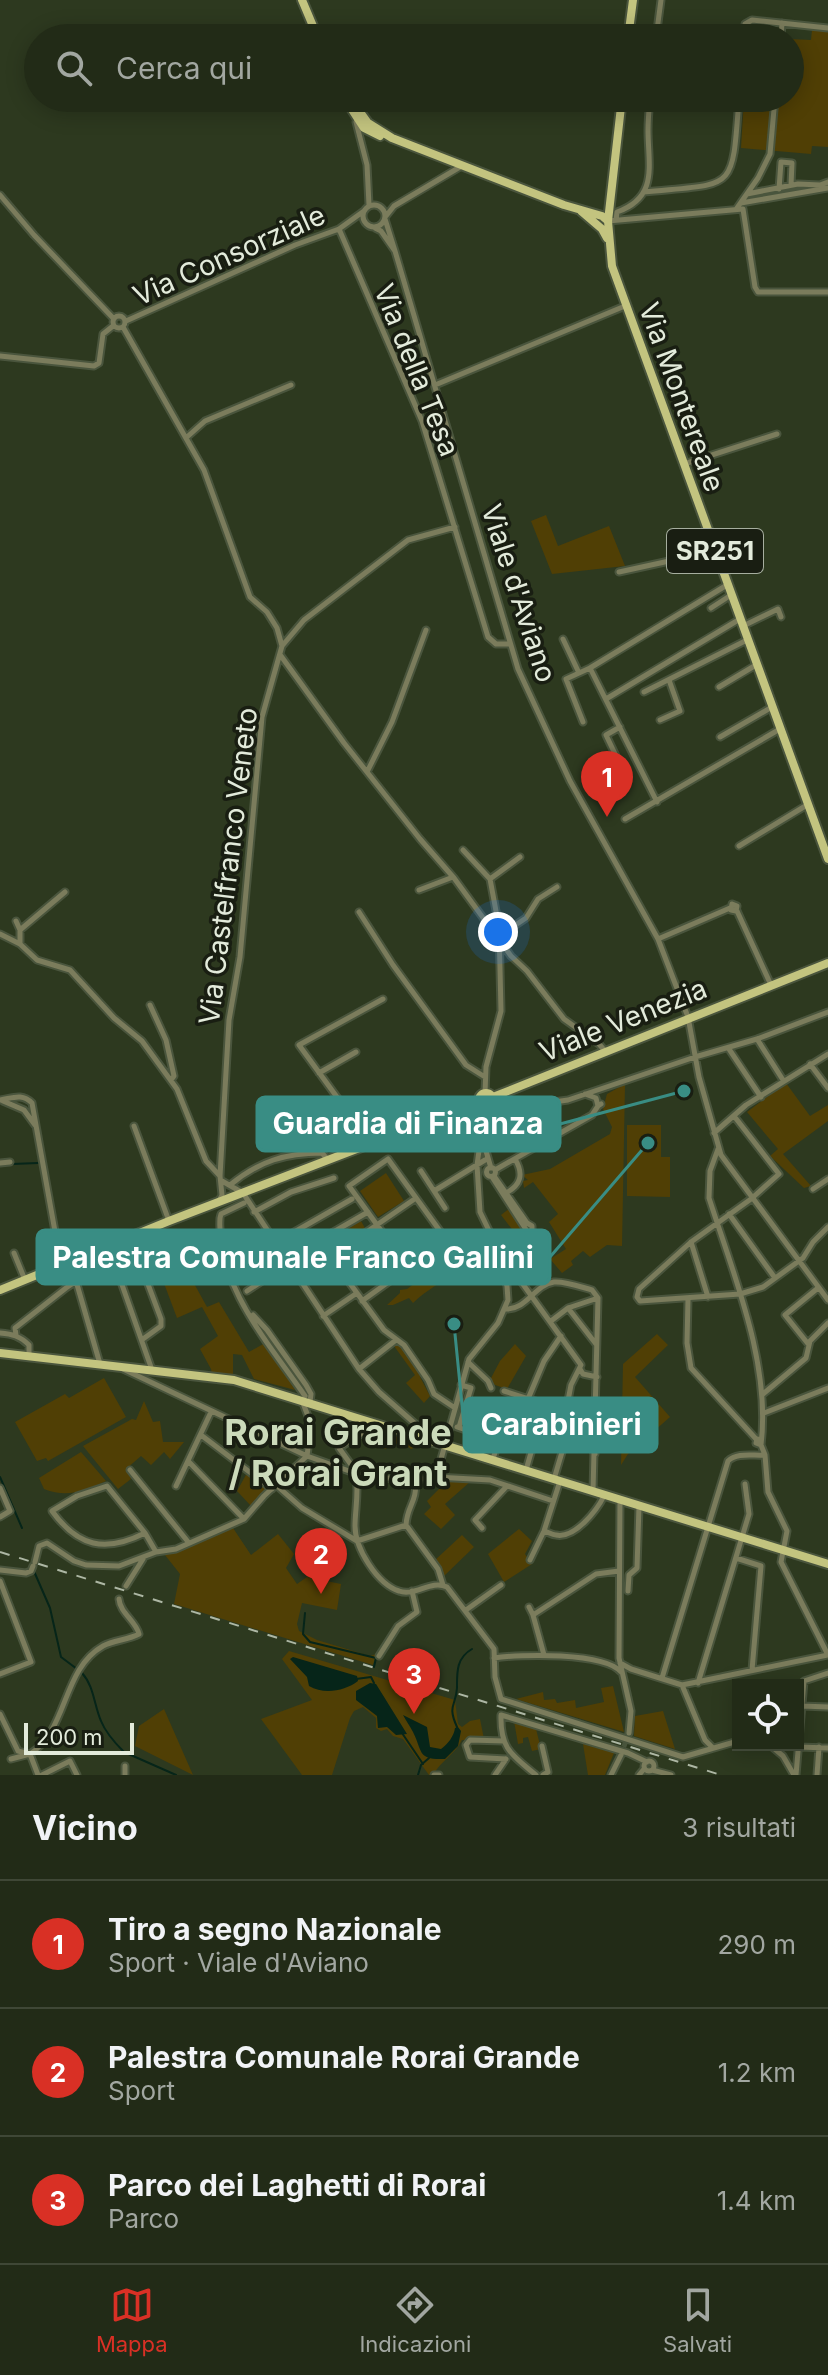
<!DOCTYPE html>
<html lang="it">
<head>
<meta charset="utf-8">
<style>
	body { margin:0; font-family:Inter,sans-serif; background:#2e3724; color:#f1f3f6 }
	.controls { position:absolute; right:24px; bottom:24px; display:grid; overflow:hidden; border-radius:0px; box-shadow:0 4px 20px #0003 }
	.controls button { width:72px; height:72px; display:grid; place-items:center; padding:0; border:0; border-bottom:2px solid #3f4736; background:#222b17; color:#f1f3f6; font:40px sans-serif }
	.scale { position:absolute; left:24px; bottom:20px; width:110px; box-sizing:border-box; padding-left:8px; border:4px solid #e3ebdb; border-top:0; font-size:22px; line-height:28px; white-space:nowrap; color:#e3ebdb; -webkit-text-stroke:6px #191e12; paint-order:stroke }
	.you { position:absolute; left:498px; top:932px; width:28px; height:28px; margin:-20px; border:6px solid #fff; border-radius:50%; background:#1a73e8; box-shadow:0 0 0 12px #1a73e833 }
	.badge { display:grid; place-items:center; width:52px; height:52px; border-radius:50%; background:#d93025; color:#fff; font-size:26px; font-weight:700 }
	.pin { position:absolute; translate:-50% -66px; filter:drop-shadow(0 2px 4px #0008) }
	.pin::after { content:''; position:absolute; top:42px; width:28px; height:24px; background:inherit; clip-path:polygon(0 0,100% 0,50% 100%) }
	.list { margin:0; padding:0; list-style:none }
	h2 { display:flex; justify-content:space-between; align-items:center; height:104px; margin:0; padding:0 32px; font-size:34px }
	h2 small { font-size:26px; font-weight:400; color:#a2a7a1 }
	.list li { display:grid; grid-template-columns:52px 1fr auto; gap:24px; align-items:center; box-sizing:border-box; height:128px; padding:0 32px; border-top:2px solid #3f4736 }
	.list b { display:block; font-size:30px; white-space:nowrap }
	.list p { margin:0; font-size:26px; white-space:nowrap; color:#a2a7a1 }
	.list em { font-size:26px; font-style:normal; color:#a2a7a1 }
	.icon { flex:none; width:44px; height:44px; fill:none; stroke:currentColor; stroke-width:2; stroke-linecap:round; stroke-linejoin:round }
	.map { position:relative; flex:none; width:828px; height:1775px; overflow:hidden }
	.search { position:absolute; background:#222b17; box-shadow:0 4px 20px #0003; left:24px; right:24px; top:24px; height:88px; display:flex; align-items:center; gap:20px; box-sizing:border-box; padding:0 28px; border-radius:44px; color:#a2a7a1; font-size:30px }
	.sheet { height:488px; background:#222b17 }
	nav { display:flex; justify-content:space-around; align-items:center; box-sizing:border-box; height:112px; border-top:2px solid #3f4736; background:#222b17; font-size:22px; color:#a2a7a1 }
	nav a { display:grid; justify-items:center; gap:4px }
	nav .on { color:#d93025 }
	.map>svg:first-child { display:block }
	.green { fill:#503f05 }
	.water { fill:#062519 }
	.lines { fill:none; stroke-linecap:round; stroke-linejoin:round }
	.stream { stroke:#062519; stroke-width:2 }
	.minor-tunnel { stroke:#48543b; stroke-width:5; stroke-dasharray:5 2.5; stroke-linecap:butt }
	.minor-casing { stroke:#4a553d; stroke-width:9 }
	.major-casing { stroke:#4a553d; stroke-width:12 }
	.minor { stroke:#7b7c5c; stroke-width:5 }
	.major { stroke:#c3c47f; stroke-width:8 }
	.rail { stroke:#adb7a4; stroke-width:2; stroke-dasharray:10 10; stroke-linecap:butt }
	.labels { text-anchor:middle; stroke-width:7; stroke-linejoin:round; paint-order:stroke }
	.shield { fill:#191e12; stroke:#a6ae9f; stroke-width:2 }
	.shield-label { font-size:26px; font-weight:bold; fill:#e3ebdb }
	.street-label { font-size:28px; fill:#e3ebdb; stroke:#191e12 }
	.district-label { font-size:36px; font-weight:bold; fill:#cbdaba; stroke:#191e12 }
	.leader { fill:none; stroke:#398d84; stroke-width:3 }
	.callout-dot { fill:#398d84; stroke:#191e12; stroke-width:3 }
	.callout { fill:#398d84; stroke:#398d84; stroke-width:3 }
	.callout-label { font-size:30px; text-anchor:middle; font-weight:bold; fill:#fff }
</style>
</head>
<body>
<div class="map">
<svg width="828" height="1775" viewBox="0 0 828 1775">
	<rect width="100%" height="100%" fill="#2d391f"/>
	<path class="green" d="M812 30 828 31V147L812 146 811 154 741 148 744 98H790V39L811 40Z
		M546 515 558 546 609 526 625 566 552 574 531 521Z
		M786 1083 810 1116 828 1105V1121L783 1154 811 1186 804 1188 770 1156 778 1149 747 1112Z
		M625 1084 622 1246 607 1245 590 1257 583 1251 571 1261 573 1265 562 1273 550 1259 566 1249 549 1222 558 1214 533 1182 524 1188 523 1181 528 1180 522 1175 550 1169 610 1134 612 1127 603 1109 607 1094Z
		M627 1125H661V1157H670V1197L627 1196Z
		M386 1173 404 1201 378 1217 360 1191Z
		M510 1208 528 1235 532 1233 538 1243 525 1254 517 1244 521 1241 501 1215Z
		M361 1221 366 1230 331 1252 326 1239 328 1241Z
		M164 1229 207 1307 219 1302 249 1352 265 1343 295 1390 254 1379 242 1355 233 1354V1375L212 1374 211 1369 200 1349 218 1336 202 1307 177 1318 147 1238Z
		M415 1230 431 1245 409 1249 404 1247 405 1250 402 1251 391 1236Z
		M453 1255 461 1268C446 1281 428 1288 413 1303L409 1298 393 1305H387L400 1293V1290L407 1289Z
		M657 1334 668 1345 635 1377 670 1417 628 1454 621 1465 623 1364Z
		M399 1343 424 1374 420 1377 430 1396 424 1403 406 1383 415 1375 394 1346Z
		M515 1344 526 1356 507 1389 495 1385 490 1380 500 1361Z
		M104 1378 126 1417 48 1461 46 1458 37 1461 15 1422 65 1394 69 1398Z
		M144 1401 153 1422 160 1421 163 1442H184L170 1459 164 1452 151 1465 141 1456 126 1469 131 1479 118 1489 83 1446 132 1419 136 1420Z
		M375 1428 423 1444 411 1449 401 1442 385 1449 371 1431Z
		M81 1452 106 1481C83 1491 68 1498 44 1489L39 1478Z
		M247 1473 266 1488 251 1506 237 1491Z
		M448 1480 471 1481 445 1504 455 1515 441 1529 424 1514 431 1507 427 1501Z
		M233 1528 251 1555 278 1534 294 1554 286 1568 297 1584 307 1577 341 1584 337 1610 302 1603 297 1624 299 1631 317 1640 370 1656 376 1654 373 1665 174 1604 180 1574 165 1555Z
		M519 1529 532 1541 525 1554 532 1564 504 1582 488 1554Z
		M462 1535 474 1547 444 1576 434 1561Z
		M289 1651 455 1700 458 1724 462 1727 470 1721 480 1719 484 1739 462 1740C455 1754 441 1761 433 1775H429L403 1739 393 1736 387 1729 381 1731 376 1728V1718L363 1707 354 1711 350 1718 332 1775H302L261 1719 312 1700 282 1659Z
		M613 1686 624 1732 516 1699 543 1692 544 1700 555 1699 557 1703 575 1700 576 1708 604 1702 601 1688Z
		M164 1709 193 1775 135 1746 139 1726Z
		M663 1711 675 1749 634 1736 635 1716Z
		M514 1721 536 1729 541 1749 532 1751 528 1737 523 1738V1743L518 1744Z
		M583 1744 614 1753 605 1775H588Z"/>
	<path class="water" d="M293 1657 357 1676 358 1681C345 1691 324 1695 309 1686L307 1677 290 1659Z
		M370 1683 376 1684 407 1734 396 1735 387 1727 378 1728 377 1716 356 1700V1691Z
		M403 1715 427 1727 430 1747 441 1749C448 1744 454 1736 455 1728L458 1727 461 1731 458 1746 445 1759C417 1760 423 1752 413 1732 410 1726 406 1721 403 1715Z"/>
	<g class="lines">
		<path class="stream" d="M12 1164 38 1163
			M0 1477 22 1528
			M33 1569 50 1608 61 1657 77 1669
			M305 1613 303 1634 310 1642 376 1658 374 1667
			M82 1673C94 1686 94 1705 101 1721 105 1731 116 1744 124 1752L176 1775
			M356 1679 371 1677 374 1683
			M457 1727C447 1705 456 1706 457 1688 457 1673 456 1658 472 1649
			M402 1733 423 1764
			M418 1775 421 1765 429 1758"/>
		<path class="minor-tunnel" d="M621 1754 629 1733"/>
		<g class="minor-casing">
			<path id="minor" d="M656 38 661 0
				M744 38 745 24 752 20 828 28
				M781 38 782 23
				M356 122 367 165 369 205
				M779 189 781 162 792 163 791 185
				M644 192C736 183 732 194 739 98
				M747 194 798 184 820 185 828 182
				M0 195 34 235 114 319
				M741 203 828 188
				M363 216a11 11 0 1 1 22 0a11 11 0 1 1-22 0Z
				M737 208 758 178 770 154 775 98
				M386 216 394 206 460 167
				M616 220 617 212C659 197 648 165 648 130 648 120 649 109 650 98
				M608 221 743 209 755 287 758 292H828
				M375 228 381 231 395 251 385 219
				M339 229 422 421 488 637 496 644H509
				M395 251 518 669 570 781 658 939 688 1017 699 1077 721 1155 828 1300
				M113 322a6 6 0 1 1 12 0a6 6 0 1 1-12 0Z
				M126 321 295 245 339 229 364 211
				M123 327 204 470 250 597 267 612 277 628 282 646 262 717 240 957 229 1020 220 1176 222 1195 218 1203
				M0 356 94 366 99 363 103 334 113 326
				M435 385 625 306
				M187 437 205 421 291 385
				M684 464 777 434
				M619 572 715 551
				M711 608 731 595
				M743 626 778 609 781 617
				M563 639 579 673
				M282 646 304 620 408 540 455 527
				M281 656 344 743 420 839 454 878 511 956 527 971 564 1019 599 1044 605 1051
				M590 668 727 585
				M719 687 756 665
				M644 692 747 640
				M606 699 740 619
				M660 720 680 711 669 680
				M583 722 566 679 590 668 657 802
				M620 727 606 735 625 775
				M720 737 772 707
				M367 772 392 722 426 630
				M625 819 780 729
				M739 846 807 805
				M463 850 490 879 499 927 501 1011 486 1067 485 1093
				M490 879 520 857
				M419 890 453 877
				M732 904 737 906 736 911 731 910Z
				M737 911 771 985
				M359 912 393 965 466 1065 485 1077
				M16 921 20 930
				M0 934 20 944 37 960 70 970 114 1018 142 1041 177 1089 206 1161 220 1176
				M499 936 526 918 538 899 557 887
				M658 939 730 908
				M20 944V930L65 892
				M150 1005 166 1040 174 1076 171 1080
				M757 1039 783 1080
				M729 1049 761 1097
				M810 1064 828 1088
				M319 1073 356 1052
				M585 1094 596 1098 598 1106 601 1104
				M0 1100C13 1098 22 1093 32 1103L61 1265
				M3 1101 24 1110 35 1125
				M493 1101 495 1107 503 1113 532 1105 568 1100 695 1057 757 1039 828 1012
				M734 1116 779 1174 751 1199 691 1242 639 1289 637 1297 640 1301 740 1294 763 1287 803 1258 813 1242 828 1227
				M134 1126 169 1221
				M415 1128 419 1134 449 1137 481 1131
				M714 1133 746 1105 828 1054
				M481 1134 491 1168
				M361 1147 342 1104 299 1045 383 999
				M718 1149 710 1171 709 1198C734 1276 771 1364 761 1445
				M0 1163 10 1162
				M486.5 1172a4.5 4.5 0 1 1 9 0a4.5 4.5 0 1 1-9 0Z
				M495 1170 592 1115 598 1106
				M421 1171 434 1191 485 1160
				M492 1177 527 1231 532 1232V1226L527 1223 494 1176
				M222 1181 243 1193 359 1369 379 1392 420 1428 422 1437
				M230 1185C259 1161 286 1153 322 1153L328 1160
				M813 1189 828 1179
				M434 1191 445 1208
				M506 1193C521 1185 524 1174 515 1159
				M244 1203 221 1214 220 1218C216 1285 270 1345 305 1396
				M254 1212 291 1192 334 1178
				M729 1214 775 1278
				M319 1241 384 1330 404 1345 428 1380 434 1394 455 1408
				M691 1242 708 1297
				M275 1243 352 1199
				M133 1244 161 1319V1326L143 1339
				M122 1252 127 1267 120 1279 152 1370
				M14 1253 25 1280
				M330 1257 416 1198
				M285 1260 368 1212
				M500 1261 507 1262 581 1365 571 1385 566 1411
				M408 1268 349 1186 388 1159 458 1256
				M211 1273 192 1242 221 1233
				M76 1281 100 1364
				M247 1291 288 1264
				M688 1299 687 1343 691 1368 757 1440
				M362 1301 447 1240
				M568 1308 596 1344
				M505 1309C527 1310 534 1285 554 1282 565 1281 581 1287 592 1290L598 1298 593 1491
				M253 1315 267 1330 306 1385 311 1394 310 1402
				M323 1316 357 1293
				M551 1321 568 1308 598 1298
				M0 1333C12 1334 20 1336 29 1345V1355
				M16 1335 15 1328 66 1288 150 1231
				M809 1345 785 1315 818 1288
				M468 1362 488 1381 491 1388
				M123 1369 307 1456 352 1472 356 1476 415 1480 436 1477 469 1359 498 1323 508 1300 507 1286 494 1241 480 1212 477 1165 484 1115 482 1106
				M359 1369 396 1340
				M580 1369 583 1374 597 1377
				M504 1391 566 1411 595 1454
				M763 1394 806 1358 810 1341 828 1323
				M528 1399 544 1361 561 1336
				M764 1413 828 1388
				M457 1427 490 1438
				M459 1427 471 1388 461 1385
				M201 1435 272 1489
				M761 1440 757 1439 756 1443 761 1445 765 1455 768 1492 787 1531 781 1562 828 1655
				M493 1459 504 1423
				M189 1462 244 1519
				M130 1470 189 1543
				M526 1470 545 1404
				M352 1471V1466L339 1448 369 1429 374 1423
				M356 1476C359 1492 355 1510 355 1526 355 1548 377 1584 399 1591 415 1597 431 1579 447 1587L494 1649 495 1677 501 1699 683 1757 738 1741
				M436 1477 490 1480 553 1501
				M554 1479 571 1422
				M415 1480C418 1502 407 1505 406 1525L438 1569 443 1585
				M276 1485 302 1508 357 1541 406 1525
				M176 1486 211 1412
				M0 1488 10 1511 0 1517
				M620 1499 619 1658 631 1711 629 1733
				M482 1528 475 1520 507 1486
				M544 1531C548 1532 552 1535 556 1535 575 1539 597 1510 604 1496
				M145 1533C105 1553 78 1547 52 1511L77 1496 107 1486 145 1533 156 1552
				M736 1558 761 1566 752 1670
				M530 1560 544 1531 560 1481
				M35 1562 39 1546 47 1543 74 1561 86 1565 119 1566 156 1552 176 1549 244 1519 264 1496 307 1456 311 1424 303 1403
				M0 1570 26 1573 31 1571 33 1566
				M0 1581 31 1662 0 1674
				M126 1586 143 1559
				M628 1591 629 1575 637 1568 639 1506
				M529 1607 533 1615
				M466 1610 501 1585
				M544 1655 533 1615 596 1574 619 1571
				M379 1656 398 1626 417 1612 412 1591
				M494 1658C520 1654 604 1652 621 1672
				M620 1663 631 1669 682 1685 828 1655
				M662 1678 728 1461C737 1452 753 1456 765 1455
				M698 1683 749 1514 745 1484
				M682 1685 705 1740 712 1747
				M802 1706 828 1707
				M0 1714 18 1751
				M504 1741 470 1740 466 1745 470 1757 506 1759
				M770 1745 783 1756 794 1775
				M542 1746 548 1772 543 1775
				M799 1747 828 1748
				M11 1759 30 1754 18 1751
				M644 1766a5 5 0 1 1 10 0a5 5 0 1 1-10 0Z
				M652 1770 671 1775
				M38 1775 30 1754C68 1730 62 1669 103 1646 114 1640 128 1640 139 1634 136 1621 120 1613 119 1599
				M42 1775 70 1761 77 1775
				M125 1775V1766
				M434 1775H439
				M495 1775 506 1759
				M536 1775C512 1755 500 1749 501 1715L628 1753 647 1762
				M611 1775 621 1755
				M639 1775 644 1769
				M796 1775 804 1681 828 1673
				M817 1775 819 1747"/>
		</g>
		<g class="major-casing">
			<path id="major" d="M302 0 318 38
				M628 38 633 0
				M350 98 368 123 392 138 564 205 602 216 608 221
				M622 98 608 221 612 266 828 859
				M351 108 364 128 380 136
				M581 211 602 229 607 238
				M479 1100a7 7 0 1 1 14 0a7 7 0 1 1-14 0Z
				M493 1097 828 963
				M0 1290 169 1221 479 1102
				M0 1353 234 1380 828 1564"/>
		</g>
		<use href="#minor" class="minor"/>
		<use href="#major" class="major"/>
		<path class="rail" d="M0 1552 721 1775"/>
	</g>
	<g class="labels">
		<rect class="shield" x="667" y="529" width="96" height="44" rx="6"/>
		<g class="shield-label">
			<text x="715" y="560">SR251</text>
		</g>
		<g class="street-label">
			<text transform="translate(229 255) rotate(-24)" y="10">Via Consorziale</text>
			<text transform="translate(417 370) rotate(68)" y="10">Via della Tesa</text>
			<text transform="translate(682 397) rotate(70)" y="10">Via Montereale</text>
			<text transform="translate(519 593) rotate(72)" y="10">Viale d'Aviano</text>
			<text transform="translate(228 866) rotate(-83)" y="10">Via Castelfranco Veneto</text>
			<text transform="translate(623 1020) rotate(-22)" y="10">Viale Venezia</text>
		</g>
		<g class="district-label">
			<text x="338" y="1445">Rorai Grande<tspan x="338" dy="41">/ Rorai Grant</tspan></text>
		</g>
	</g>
	<path class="leader" d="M684 1091L560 1124M648 1143L550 1257M454 1324L464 1425"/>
	<g class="callout-dot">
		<circle cx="684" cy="1091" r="8"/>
		<circle cx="648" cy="1143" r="8"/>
		<circle cx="454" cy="1324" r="8"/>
	</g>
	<g class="callout">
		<rect x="257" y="1097" width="303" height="54" rx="8"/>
		<rect x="37" y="1230" width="513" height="54" rx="8"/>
		<rect x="464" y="1398" width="193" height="54" rx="8"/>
	</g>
	<g class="callout-label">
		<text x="408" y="1134">Guardia di Finanza</text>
		<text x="293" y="1268">Palestra Comunale Franco Gallini</text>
		<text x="561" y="1435">Carabinieri</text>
	</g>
</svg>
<div class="controls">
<button><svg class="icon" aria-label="locate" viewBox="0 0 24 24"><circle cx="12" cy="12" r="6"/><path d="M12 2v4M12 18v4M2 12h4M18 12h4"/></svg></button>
</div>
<div class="scale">200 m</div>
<div class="you"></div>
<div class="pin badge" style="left:607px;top:817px">1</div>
<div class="pin badge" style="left:321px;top:1594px">2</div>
<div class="pin badge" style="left:414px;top:1714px">3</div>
<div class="search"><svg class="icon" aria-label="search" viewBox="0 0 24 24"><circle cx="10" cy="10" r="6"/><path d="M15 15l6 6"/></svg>Cerca qui</div>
</div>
<section class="sheet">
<h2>Vicino<small>3 risultati</small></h2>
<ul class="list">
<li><span class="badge">1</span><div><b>Tiro a segno Nazionale</b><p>Sport · Viale d'Aviano</p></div><em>290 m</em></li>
<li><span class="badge">2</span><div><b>Palestra Comunale Rorai Grande</b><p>Sport</p></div><em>1.2 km</em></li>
<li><span class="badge">3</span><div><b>Parco dei Laghetti di Rorai</b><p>Parco</p></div><em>1.4 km</em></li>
</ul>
</section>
<nav>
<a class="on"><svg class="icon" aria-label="map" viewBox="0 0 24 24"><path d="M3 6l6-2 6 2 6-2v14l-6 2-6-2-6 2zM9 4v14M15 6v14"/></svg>Mappa</a>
<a><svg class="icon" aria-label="directions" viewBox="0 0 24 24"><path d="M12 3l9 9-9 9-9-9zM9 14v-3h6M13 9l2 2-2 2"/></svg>Indicazioni</a>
<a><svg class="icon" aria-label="saved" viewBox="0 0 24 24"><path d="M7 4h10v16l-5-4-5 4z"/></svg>Salvati</a>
</nav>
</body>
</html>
